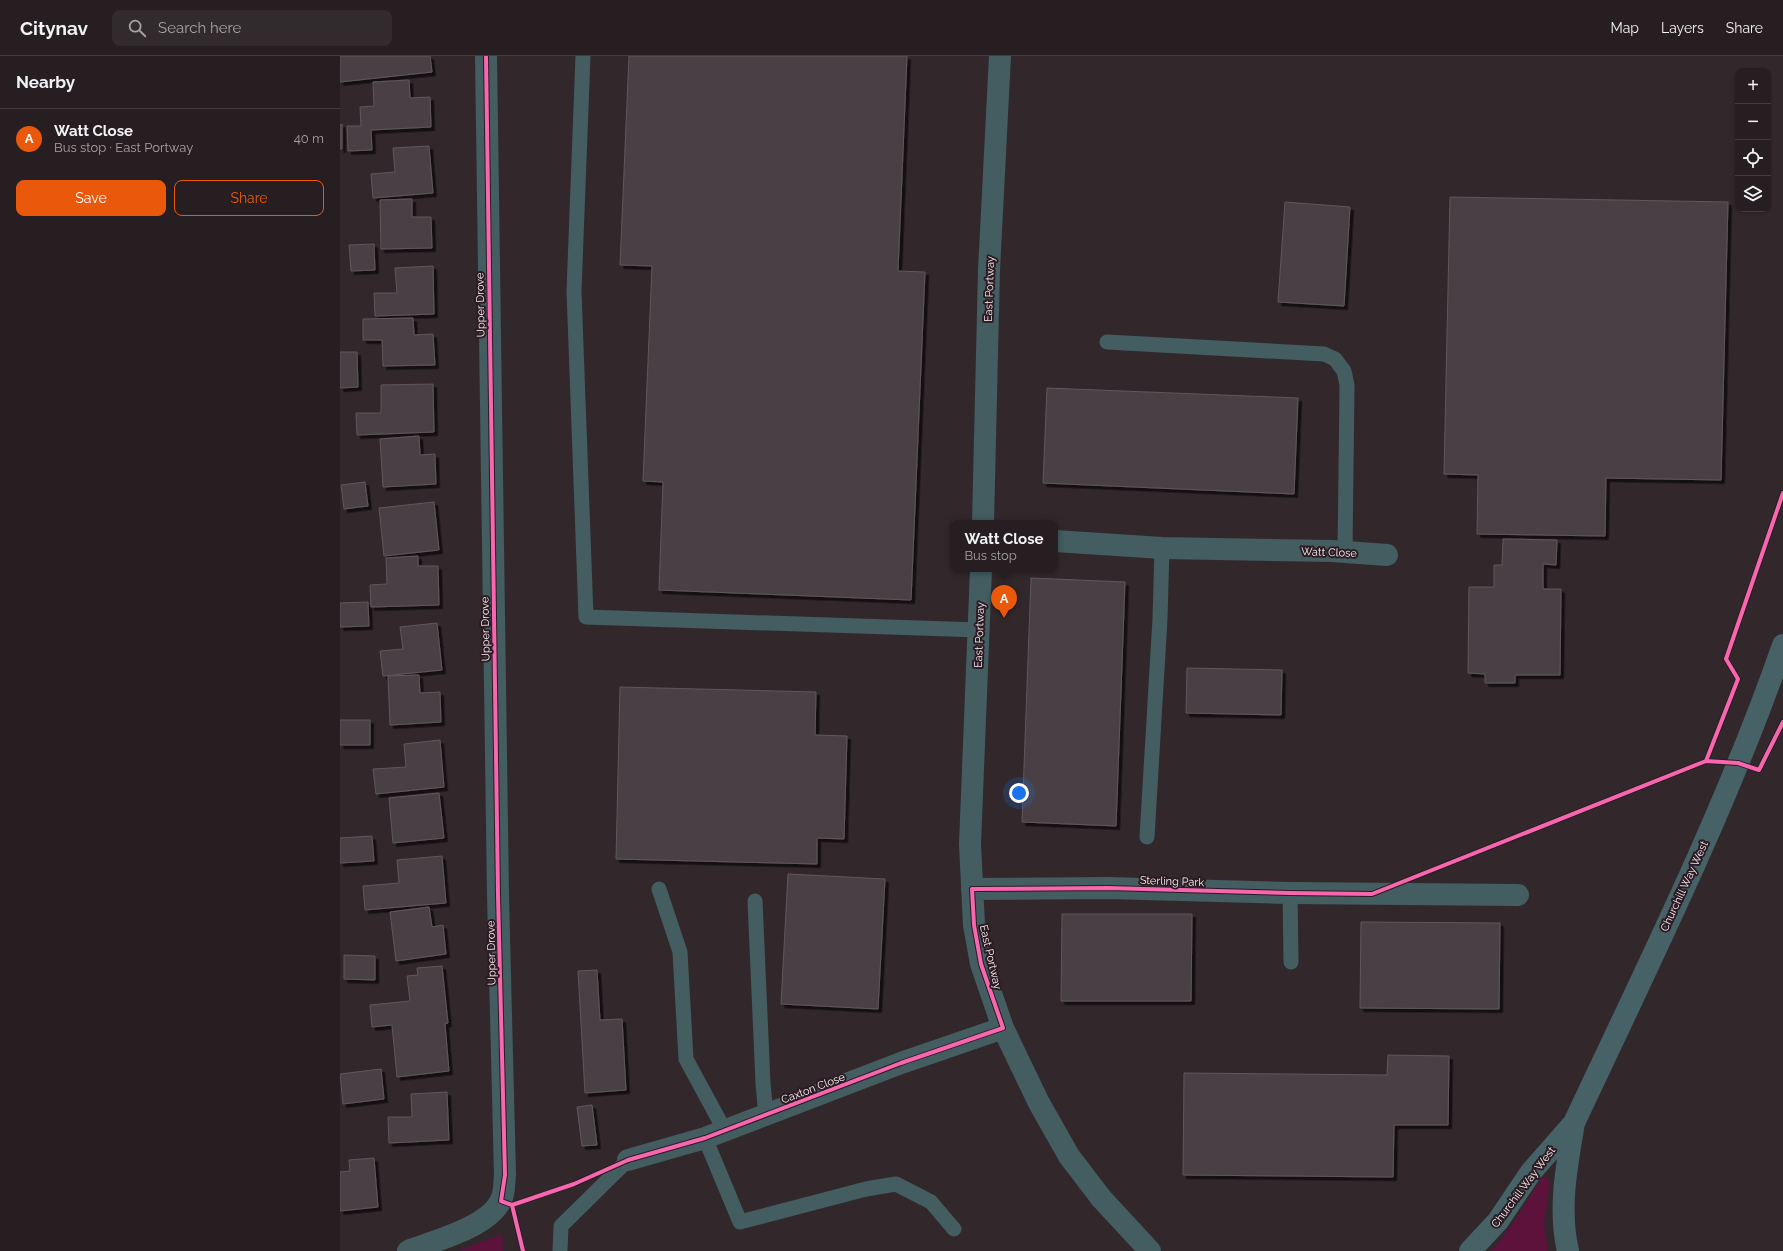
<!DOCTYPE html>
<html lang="en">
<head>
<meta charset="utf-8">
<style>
	body { margin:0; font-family:Raleway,sans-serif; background:#322b2e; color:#f1f3f6 }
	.controls { position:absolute; right:12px; top:12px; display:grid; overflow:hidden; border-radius:8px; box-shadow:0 1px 3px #0004 }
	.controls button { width:36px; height:36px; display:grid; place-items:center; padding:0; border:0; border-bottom:1px solid #423c3f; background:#261e21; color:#f1f3f6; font:20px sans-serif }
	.you { position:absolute; left:679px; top:737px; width:14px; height:14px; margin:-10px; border:3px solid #fff; border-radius:50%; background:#1a73e8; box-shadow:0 0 0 6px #1a73e833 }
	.badge { display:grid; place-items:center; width:26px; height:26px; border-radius:50%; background:#ea580c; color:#fff; font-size:13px; font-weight:700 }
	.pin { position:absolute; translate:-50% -33px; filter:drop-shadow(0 1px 2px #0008) }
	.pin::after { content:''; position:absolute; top:21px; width:14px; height:12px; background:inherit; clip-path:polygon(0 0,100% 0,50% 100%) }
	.popup { position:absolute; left:610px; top:464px; width:108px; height:52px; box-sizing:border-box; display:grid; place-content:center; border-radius:8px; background:#261e21; filter:drop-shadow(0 1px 3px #0005); font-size:13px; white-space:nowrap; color:#a4a2a5 }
	.popup b { font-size:15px; color:#f1f3f6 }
	.popup::after { content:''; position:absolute; left:50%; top:100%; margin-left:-8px; border:8px solid transparent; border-top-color:#261e21 }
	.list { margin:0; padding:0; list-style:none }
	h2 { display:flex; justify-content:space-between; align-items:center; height:52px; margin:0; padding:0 16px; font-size:17px }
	h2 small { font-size:13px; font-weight:400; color:#a4a2a5 }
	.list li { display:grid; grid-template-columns:26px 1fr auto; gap:12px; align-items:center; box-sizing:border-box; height:60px; padding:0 16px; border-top:1px solid #423c3f }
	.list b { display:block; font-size:15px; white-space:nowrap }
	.list p { margin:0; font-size:13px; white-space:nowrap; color:#a4a2a5 }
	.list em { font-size:13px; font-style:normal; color:#a4a2a5 }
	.actions { display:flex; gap:8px; padding:12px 16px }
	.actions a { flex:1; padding:9px 0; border:1px solid #ea580c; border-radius:8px; text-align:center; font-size:14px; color:#ea580c }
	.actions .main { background:#ea580c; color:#fff }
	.icon { flex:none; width:22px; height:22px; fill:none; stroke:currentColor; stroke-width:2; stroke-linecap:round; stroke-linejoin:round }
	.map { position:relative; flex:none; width:1443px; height:1195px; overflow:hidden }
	header { display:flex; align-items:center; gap:24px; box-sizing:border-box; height:56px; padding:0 20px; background:#261e21; border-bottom:1px solid #423c3f }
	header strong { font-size:19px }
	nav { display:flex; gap:22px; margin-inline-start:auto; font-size:14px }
	.search { width:280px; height:36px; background:#322b2e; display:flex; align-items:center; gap:10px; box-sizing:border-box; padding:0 14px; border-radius:8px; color:#a4a2a5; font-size:15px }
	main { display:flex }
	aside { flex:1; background:#261e21 }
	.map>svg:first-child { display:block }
	.green { fill:#5c123b }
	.building { fill:#494144; stroke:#60575b; filter:url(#shadow) }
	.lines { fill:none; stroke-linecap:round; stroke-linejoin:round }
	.path { stroke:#4c5b5f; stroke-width:2.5; stroke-dasharray:4 2; stroke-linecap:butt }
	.service { stroke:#435d61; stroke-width:15 }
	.minor { stroke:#435d61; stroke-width:22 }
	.primary { stroke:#466267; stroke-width:22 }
	.cycleway-casing { stroke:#2b1b22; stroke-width:6 }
	.cycleway { stroke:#f766af; stroke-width:4 }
	.labels { text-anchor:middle; stroke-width:4; stroke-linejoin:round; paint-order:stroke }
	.street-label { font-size:11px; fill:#fbeff4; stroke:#2b1b22 }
</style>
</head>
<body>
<header>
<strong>Citynav</strong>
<div class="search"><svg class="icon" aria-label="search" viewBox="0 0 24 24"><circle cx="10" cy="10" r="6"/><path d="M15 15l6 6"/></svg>Search here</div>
<nav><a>Map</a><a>Layers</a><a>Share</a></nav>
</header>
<main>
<aside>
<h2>Nearby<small></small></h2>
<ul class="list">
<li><span class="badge">A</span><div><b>Watt Close</b><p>Bus stop · East Portway</p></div><em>40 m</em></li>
</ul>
<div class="actions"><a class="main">Save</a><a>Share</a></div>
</aside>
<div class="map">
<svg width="1443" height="1195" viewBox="0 0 1443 1195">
	<defs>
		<filter id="shadow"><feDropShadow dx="3.5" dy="3.5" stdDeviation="0" flood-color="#0009"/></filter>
	</defs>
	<rect width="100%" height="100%" fill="#32282c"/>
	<path class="green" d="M1207 1121 1210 1126 1204 1167 1208 1195H1152L1169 1173 1202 1122Z
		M162 1178 163 1195H119Z"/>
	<path class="building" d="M0 0H90L92 16 0 26Z
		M289 0H567L558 215 585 216 571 544 319 534 323 426 303 425 312 210 280 209Z
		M69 24 70 42 90 41 91 71 31 74 32 94 8 95 7 70H21L20 51 34 50 33 26Z
		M2 68V93H0V69Z
		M89 90 93 137 33 142 31 118 55 116 53 92Z
		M1110 141 1388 146 1381 424 1266 422 1265 480 1137 478 1138 419 1104 418Z
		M72 143V161H91L92 192 41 193 40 144Z
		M945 146 1010 151 1004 250 938 246Z
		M34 188 35 214 11 215 9 189Z
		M93 210 94 258 35 260 34 237H57L55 212Z
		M73 262 74 279 93 278 95 309 43 310 42 284H23V263Z
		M0 296H17L18 331 0 332Z
		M93 328 94 376 17 379 16 357H41V329Z
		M707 332 958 342 954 438 703 427Z
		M79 380 80 399 95 398 96 428 43 431 40 383Z
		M25 426 28 450 4 453 1 429Z
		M94 446 99 494 44 500 39 452Z
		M1163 483 1217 484 1216 509 1203 508V533H1221L1220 619H1175V627H1145V618L1128 617 1129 531H1154V509H1162Z
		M78 500V510H98L99 549 31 551 30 529 47 528 46 502Z
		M691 522 785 526 776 770 682 766Z
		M28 546 29 570 0 571V547Z
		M97 567 102 614 43 620 40 595 63 593 60 571Z
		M847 612 942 614 941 659 846 657Z
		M79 619 80 637 100 636 101 666 50 669 48 620Z
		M280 631 476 636 475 679 507 680 504 783 477 782V808L276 803Z
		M0 664H30V689H0Z
		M100 684 104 731 36 738 33 713 66 711 64 688Z
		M99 737 104 782 53 787 49 742Z
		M32 780 34 805 0 807V782Z
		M102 800 106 847 25 854 23 830 59 827 57 804Z
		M448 818 545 823 538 953 441 948Z
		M89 851 92 871 103 869 106 898 56 905 50 856Z
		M722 858H852L851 945H721Z
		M1021 866 1160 867 1159 953 1020 952Z
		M4 899 35 900V924L4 923Z
		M102 910 108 967 105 968 109 1015 57 1021 52 969 32 971 30 949 70 945 67 920 78 919 77 912Z
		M257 914 260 964 282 963 286 1034 245 1037 238 915Z
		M1048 999 1109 1000 1108 1069H1054L1053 1121 843 1119 844 1017 1047 1019Z
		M41 1013 44 1043 3 1048 0 1018Z
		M107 1036 109 1084 49 1087 48 1061H72L71 1038Z
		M252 1049 257 1089 242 1090 237 1051Z
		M34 1102 38 1151 0 1155V1116L10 1115 9 1104Z"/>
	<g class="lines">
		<path class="path" d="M1366 705 1398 623 1386 603 1443 437"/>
		<path class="service" d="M243 0 234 235 246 561 639 574
			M767 286 984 298 995 303 1004 315 1007 329 1005 496
			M807 781 820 563 822 492
			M319 833 340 896 346 1003 385 1075
			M950 837 951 906
			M415 845 423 1027 426 1060
			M365 1082 400 1166 526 1133 556 1128 591 1146 614 1173
			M220 1195 221 1170 288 1104"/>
		<path class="minor" d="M643 467 649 214 660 0
			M715 485 822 492 992 495 1047 499
			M641 513 630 788 634 869 641 908 663 972 699 1047 729 1100 761 1142 810 1195
			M632 833 768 832 950 837 1178 839
			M288 1104 365 1082 561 1007 663 972
			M68 1195C94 1185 149 1171 161 1144 165 1136 164 1127 165 1119L158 839 146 0"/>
		<path class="primary" d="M1130 1195 1158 1165 1191 1116 1234 1067
			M1228 1195C1218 1152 1227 1109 1234 1067 1308 909 1386 753 1443 589"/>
		<g class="cycleway-casing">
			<path id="cycleway" d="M146 0 158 839 165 1119 161 1145 172 1149 183 1195
				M1366 705 1398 623 1386 603 1443 437
				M172 1149 234 1128 288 1104 365 1082 561 1007 663 972 641 908 634 869 632 833 768 832 950 837 1032 838 1366 705 1398 707 1419 714 1443 666"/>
		</g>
		<use href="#cycleway" class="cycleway"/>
	</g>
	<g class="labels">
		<g class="street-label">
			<text transform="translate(649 233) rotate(-88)" y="4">East Portway</text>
			<text transform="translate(140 249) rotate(-91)" y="4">Upper Drove</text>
			<text transform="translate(989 496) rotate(2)" y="4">Watt Close</text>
			<text transform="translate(145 573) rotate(-91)" y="4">Upper Drove</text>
			<text transform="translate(639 579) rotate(-88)" y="4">East Portway</text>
			<text transform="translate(832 825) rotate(2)" y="4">Sterling Park</text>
			<text transform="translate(1344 830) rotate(-65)" y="4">Churchill Way West</text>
			<text transform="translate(151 897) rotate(-91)" y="4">Upper Drove</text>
			<text transform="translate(651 901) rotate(77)" y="4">East Portway</text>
			<text transform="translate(473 1032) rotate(-21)" y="4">Caxton Close</text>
			<text transform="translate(1183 1131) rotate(-53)" y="4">Churchill Way West</text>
		</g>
	</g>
</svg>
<div class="controls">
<button>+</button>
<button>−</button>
<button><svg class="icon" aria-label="locate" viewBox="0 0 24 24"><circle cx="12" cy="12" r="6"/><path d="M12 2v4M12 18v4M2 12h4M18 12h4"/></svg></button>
<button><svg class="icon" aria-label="layers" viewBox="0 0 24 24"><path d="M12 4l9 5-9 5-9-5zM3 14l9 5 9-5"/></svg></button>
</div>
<div class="you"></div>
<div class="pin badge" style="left:664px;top:562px">A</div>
<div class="popup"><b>Watt Close</b>Bus stop</div>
</div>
</main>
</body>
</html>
